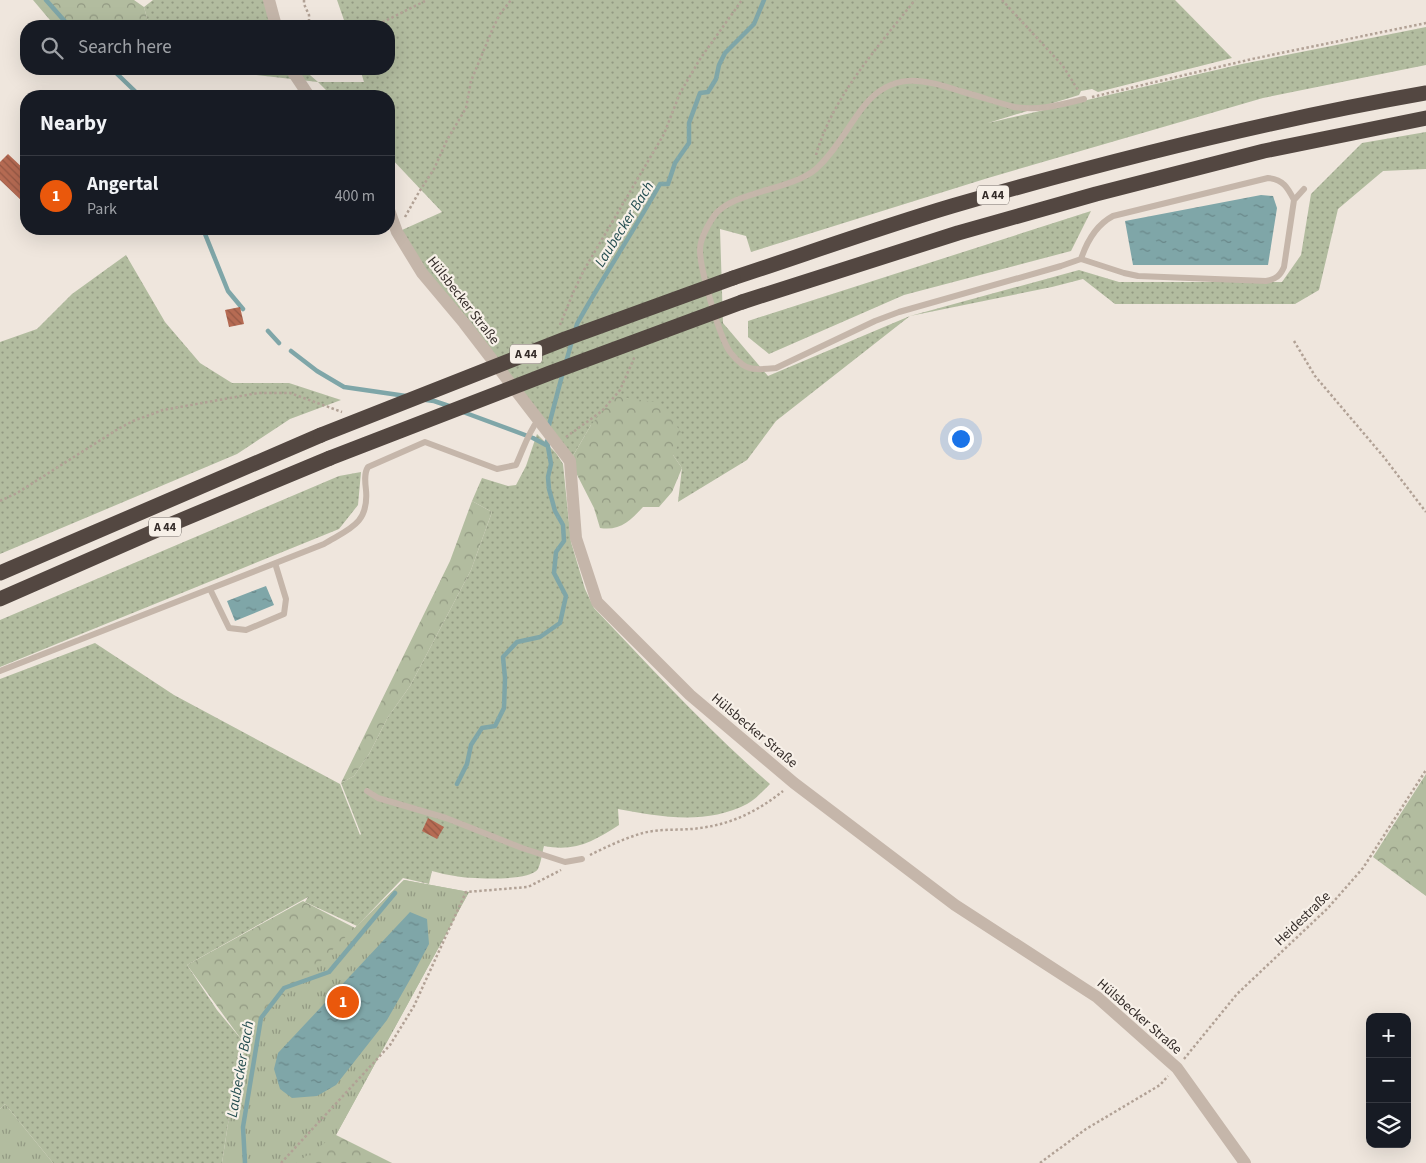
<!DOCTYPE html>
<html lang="en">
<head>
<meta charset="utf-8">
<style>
	body { margin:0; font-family:"Source Sans 3",sans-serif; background:#20242c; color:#f1f3f6 }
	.controls { position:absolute; right:15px; bottom:15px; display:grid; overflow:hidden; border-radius:10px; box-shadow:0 5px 20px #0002 }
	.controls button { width:45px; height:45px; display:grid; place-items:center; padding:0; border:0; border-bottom:1px solid #363941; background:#171b24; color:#f1f3f6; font:25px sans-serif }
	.you { position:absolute; left:960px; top:438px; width:18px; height:18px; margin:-12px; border:4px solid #fff; border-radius:50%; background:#1a73e8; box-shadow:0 0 0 8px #1a73e833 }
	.badge { display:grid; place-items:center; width:32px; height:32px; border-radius:50%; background:#ea580c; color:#fff; font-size:16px; font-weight:700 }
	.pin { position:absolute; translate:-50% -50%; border:2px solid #fff; box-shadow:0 1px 5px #0006 }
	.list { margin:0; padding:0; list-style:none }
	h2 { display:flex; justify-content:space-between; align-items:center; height:65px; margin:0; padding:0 20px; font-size:21px }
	h2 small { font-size:16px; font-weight:400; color:#9ea1a6 }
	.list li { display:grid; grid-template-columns:32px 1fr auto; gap:15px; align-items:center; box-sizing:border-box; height:80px; padding:0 20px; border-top:1px solid #363941 }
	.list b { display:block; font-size:19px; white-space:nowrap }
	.list p { margin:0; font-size:16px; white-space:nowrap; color:#9ea1a6 }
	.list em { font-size:16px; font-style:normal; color:#9ea1a6 }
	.icon { flex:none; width:28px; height:28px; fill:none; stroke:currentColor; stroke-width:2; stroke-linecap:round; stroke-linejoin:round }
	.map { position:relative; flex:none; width:1426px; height:1163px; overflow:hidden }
	.search { position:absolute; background:#171b24; box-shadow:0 5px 20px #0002; left:20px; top:20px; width:375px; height:55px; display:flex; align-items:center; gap:12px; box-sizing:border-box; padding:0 18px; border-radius:20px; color:#9ea1a6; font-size:19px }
	.panel { position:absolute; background:#171b24; box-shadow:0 5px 20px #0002; left:20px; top:90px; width:375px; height:145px; border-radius:20px }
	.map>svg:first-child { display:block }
	.grass { fill:url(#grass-dots) }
	.forest { fill:url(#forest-crowns) }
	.park { fill:url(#park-tufts) }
	.water { fill:url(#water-ripples) }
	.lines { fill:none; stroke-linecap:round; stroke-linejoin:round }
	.stream { stroke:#7fa6a8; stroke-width:4.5 }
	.building { fill:url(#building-back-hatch) }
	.path { stroke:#b1a195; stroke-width:2.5; stroke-dasharray:2.5 2.5; stroke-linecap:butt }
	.service { stroke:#c5b6aa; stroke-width:6 }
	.minor { stroke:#c5b6aa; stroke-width:12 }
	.motorway { stroke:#534741; stroke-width:15 }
	.motorway-bridge { stroke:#534741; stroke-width:15 }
	.labels { text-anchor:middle; stroke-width:4.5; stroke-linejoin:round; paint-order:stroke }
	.shield { fill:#f7f0e8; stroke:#6e6762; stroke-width:1 }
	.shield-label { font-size:12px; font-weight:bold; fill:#342c29 }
	.street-label { font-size:14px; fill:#342c29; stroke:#f7f0e8 }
	.water-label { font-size:15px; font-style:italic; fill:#244d50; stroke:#f7f0e8 }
</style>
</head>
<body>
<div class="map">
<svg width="1426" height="1163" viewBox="0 0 1426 1163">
	<defs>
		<pattern id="grass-dots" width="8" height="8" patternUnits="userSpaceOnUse" patternTransform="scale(1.25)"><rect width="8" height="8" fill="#b2bc9f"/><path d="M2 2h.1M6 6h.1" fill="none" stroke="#929982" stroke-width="1.8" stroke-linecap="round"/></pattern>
		<pattern id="forest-crowns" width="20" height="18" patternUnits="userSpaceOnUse" patternTransform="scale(1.25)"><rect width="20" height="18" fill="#b2bc9f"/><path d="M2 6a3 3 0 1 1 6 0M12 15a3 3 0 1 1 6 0" fill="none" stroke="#929982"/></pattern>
		<pattern id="park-tufts" width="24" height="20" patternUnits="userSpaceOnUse" patternTransform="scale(1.25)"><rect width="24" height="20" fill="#b2bc9f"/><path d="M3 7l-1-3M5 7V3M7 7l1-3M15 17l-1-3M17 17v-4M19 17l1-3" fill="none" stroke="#929982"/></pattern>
		<pattern id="water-ripples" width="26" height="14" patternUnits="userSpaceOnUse" patternTransform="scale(1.25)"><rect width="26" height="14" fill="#7fa6a8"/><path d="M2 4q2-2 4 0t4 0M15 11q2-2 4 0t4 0" fill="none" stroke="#698789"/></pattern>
		<pattern id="building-back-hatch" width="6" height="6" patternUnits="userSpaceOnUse" patternTransform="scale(1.25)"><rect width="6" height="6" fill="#b66b53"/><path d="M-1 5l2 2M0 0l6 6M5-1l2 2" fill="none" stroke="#955845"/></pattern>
	</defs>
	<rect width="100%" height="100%" fill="#efe6dd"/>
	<path class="grass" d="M153 0H271L279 26H149L144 7Z
		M337 0H1175L1232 58 1098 92 1092 89 1081 91 1079 95 988 123 1242 64 1426 27V65L1263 98 988 178 751 252 746 236 720 229 723 323 768 376 910 316 1079 270 1119 282H1282L1301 255 1311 194 1362 143 1426 132V169L1383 171 1338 209 1319 290 1295 304H1115L1083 279 1052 287 910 316 776 421 747 460 678 502 682 468 673 455 591 425 570 461 423 270 402 230 442 212 389 156V96H332L318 82 202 69H303L318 82H364L360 69H389V26H346Z
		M1091 211 1071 251 904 295 769 354 748 337V321Z
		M126 255 165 322 200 363 232 383H289L341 400 290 419 237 454 0 554V342L37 329 72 294Z
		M537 434 556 453 563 464 571 542 585 589 594 608C652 669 708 730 770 784 763 791 755 800 747 804 707 825 660 817 618 809L619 825C594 841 576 852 544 846 542 853 541 863 538 869 529 882 470 879 455 876 447 875 440 873 432 871L429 884 403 878 357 926 305 902 308 897 187 965 217 1010 241 1039 222 1163H53L5 1104 0 1109V679L95 643 174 695 340 784 360 835 361 834 341 783 354 776 369 754 388 717 410 686 471 570 492 512 472 501 482 478 508 486 516 485 526 466Z
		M361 472 358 505 339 529 0 667V620L339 476Z"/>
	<path class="forest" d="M33 0H134L144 7 149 26H55Z
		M615 396 660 403 683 435 673 455 682 468 672 492 659 507H643C630 521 620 531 600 528L594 508 570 461 591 425Z
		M472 501 492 512 471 570 410 686 388 717 369 754 354 776 341 783 450 561Z
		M1426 774V896L1373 857Z
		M404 880 469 892 336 1135 392 1163H225L241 1039 187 965 303 901 355 928Z"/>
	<path class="park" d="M404 880 469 892 336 1135 296 1163H222L241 1039Z
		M5 1104 53 1163H0V1109Z"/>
	<path class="water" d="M1261 195 1273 196 1277 208 1268 265H1133L1125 221Z
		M266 586 274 605 235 621 227 601Z
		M410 912 427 919 429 944 412 976 387 1020 336 1085 317 1096 292 1098 280 1089 274 1069 278 1053Z"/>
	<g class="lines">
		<path class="stream" d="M46 0 69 26
			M112 69 140 96
			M203 229 228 291 243 309
			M268 331 279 343
			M575 331 577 324C603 277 633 232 660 184H668L675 163 689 143V123L700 93 708 92 716 79 719 65 725 53 754 24 764 0
			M291 351 317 371 344 387 406 396
			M566 362 572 341
			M426 400 434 401 452 407
			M463 412 533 438 546 445
			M549 425 563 372
			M457 784 467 764 471 745 482 728 495 726 504 708 505 678 503 657 517 642 540 637 560 623 566 596 554 573 556 552 564 541 563 525 555 511 549 489 548 477 551 464 547 441
			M245 1163 243 1127 261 1018 284 988 329 972 395 893"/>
	</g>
	<path class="building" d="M8 154 26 171V200L24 203 0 180V162Z
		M240 307 244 324 229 327 225 310Z
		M428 818 444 827 437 839 422 831Z"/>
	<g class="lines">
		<path class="path" d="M304 0V4L309 15V26
			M1002 0 1063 66 1078 90
			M368 26 381 23 427 0
			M307 71 318 69
			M1092 97 1252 59 1426 23
			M816 155C833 96 877 48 915 0
			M405 217 419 192 434 169 447 140 466 108 471 81 493 28 500 14 511 0
			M560 325 573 293 584 270 664 134 680 93 700 59 742 0
			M1294 341 1315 376 1383 456 1426 512
			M566 437 602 411 620 390 635 356
			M0 501 17 493 118 429 133 421 163 410 258 393H290L342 412
			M590 855C606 847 625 838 643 833 662 828 681 831 700 828 732 824 758 811 783 791
			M1184 1059 1237 994 1328 908 1363 868 1426 770
			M281 1163 390 1045 414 1006 466 892 528 887 561 870
			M1040 1163 1086 1129 1160 1085 1168 1076"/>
		<path class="service" d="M1268 178C1283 179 1288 188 1294 200L1284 267C1280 276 1276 279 1266 281L1138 276 1124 273 1081 259C1087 241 1096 225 1113 216Z
			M1294 200 1304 189
			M1081 259 1061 266 899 312 875 321 776 368C766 369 752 371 743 365 739 362 733 356 730 352 719 336 700 269 700 250 700 238 708 225 714 216 732 191 790 191 816 169 836 151 848 126 864 106 892 71 923 79 960 91 978 96 996 102 1014 107 1040 111 1059 105 1084 99
			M210 589 229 628 246 630 284 614 286 599 275 563
			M0 671 324 544C349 529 369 524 366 490 365 482 364 473 368 467L425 442 497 469 516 465C523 450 528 433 538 420
			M367 791 378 798 446 818 522 848 565 862 582 859"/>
		<path class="minor" d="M269 0 276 26
			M291 69 309 96
			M389 210 397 232 422 273 464 323 570 461 576 538 597 602 690 695 794 783 955 905 1097 997 1177 1068 1245 1163"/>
		<path class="motorway" d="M733 278C806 254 878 228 952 206 1108 161 1266 121 1426 93
			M742 302 958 233 1096 194 1264 151 1426 118
			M0 573 321 435
			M0 599 155 531 330 458"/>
		<path class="motorway-bridge" d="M321 435 565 339 733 278
			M330 458 550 373 742 302"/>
	</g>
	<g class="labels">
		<g class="shield">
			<rect x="977" y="185.5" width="32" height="19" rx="4"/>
			<rect x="510" y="344.5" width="32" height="19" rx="4"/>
			<rect x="149" y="517.5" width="32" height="19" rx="4"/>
		</g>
		<g class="shield-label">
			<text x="993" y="199">A 44</text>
			<text x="526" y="358">A 44</text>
			<text x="165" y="531">A 44</text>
		</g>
		<g class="street-label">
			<text transform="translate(464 300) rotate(52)" y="5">Hülsbecker Straße</text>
			<text transform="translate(755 730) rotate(40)" y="5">Hülsbecker Straße</text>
			<text transform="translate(1302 918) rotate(-44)" y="5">Heidestraße</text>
			<text transform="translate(1140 1016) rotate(41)" y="5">Hülsbecker Straße</text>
		</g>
		<g class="water-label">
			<text transform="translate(624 224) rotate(-58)" y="5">Laubecker Bach</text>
			<text transform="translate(240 1069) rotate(-80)" y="5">Laubecker Bach</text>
		</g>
	</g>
</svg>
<div class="controls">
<button>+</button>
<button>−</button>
<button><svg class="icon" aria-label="layers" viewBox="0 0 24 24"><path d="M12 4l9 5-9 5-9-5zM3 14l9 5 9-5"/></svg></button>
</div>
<div class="you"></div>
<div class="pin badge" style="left:343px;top:1002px">1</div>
<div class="search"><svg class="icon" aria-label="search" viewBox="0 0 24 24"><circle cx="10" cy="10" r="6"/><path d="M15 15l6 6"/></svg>Search here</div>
<section class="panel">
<h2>Nearby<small></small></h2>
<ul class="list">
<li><span class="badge">1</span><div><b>Angertal</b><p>Park</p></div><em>400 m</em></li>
</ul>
</section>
</div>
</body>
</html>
